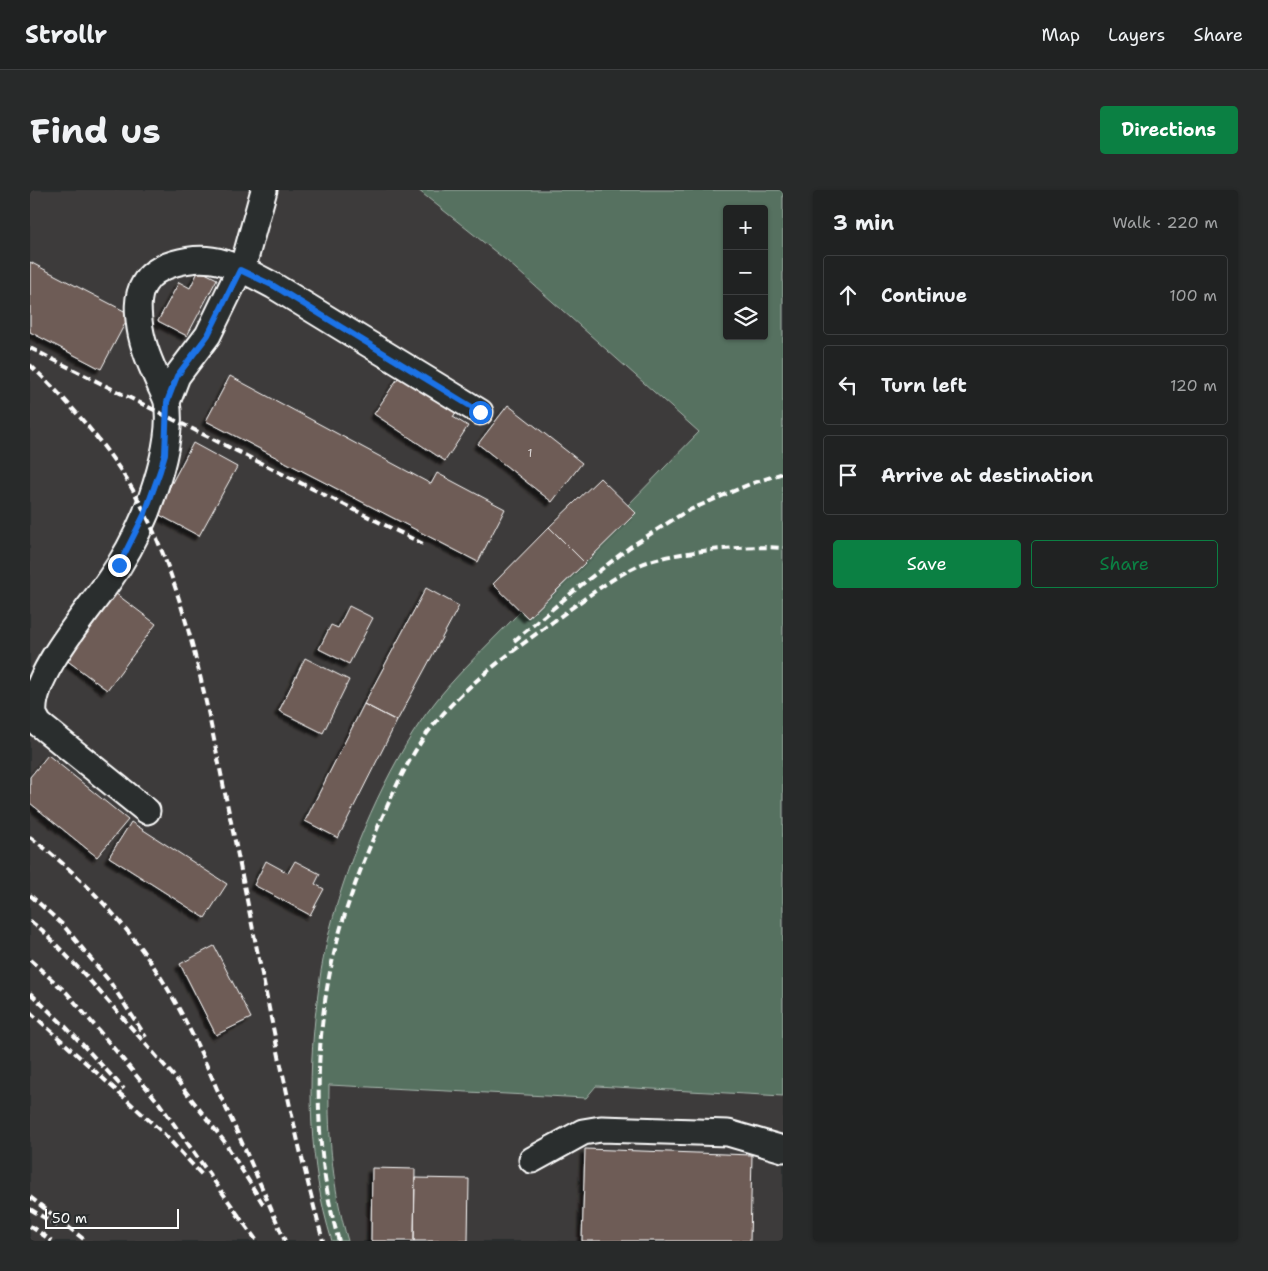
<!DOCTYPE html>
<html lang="en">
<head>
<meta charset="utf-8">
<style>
	body { margin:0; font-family:"Shantell Sans",sans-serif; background:#282a2a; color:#f1f3f6 }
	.controls { position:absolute; right:15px; top:15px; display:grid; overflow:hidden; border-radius:5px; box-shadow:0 1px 4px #0004 }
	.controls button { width:45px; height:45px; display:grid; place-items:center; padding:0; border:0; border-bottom:1px solid #3d3f40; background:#202222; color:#f1f3f6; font:25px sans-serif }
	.scale { position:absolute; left:15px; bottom:12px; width:134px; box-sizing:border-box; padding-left:5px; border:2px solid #fff; border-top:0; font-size:14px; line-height:18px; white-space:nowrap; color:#fff; -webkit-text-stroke:4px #2a2d2e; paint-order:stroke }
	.stop { position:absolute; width:15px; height:15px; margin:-11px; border:4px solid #1a73e8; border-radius:50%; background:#fff }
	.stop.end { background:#1a73e8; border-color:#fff; box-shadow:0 1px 5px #0008 }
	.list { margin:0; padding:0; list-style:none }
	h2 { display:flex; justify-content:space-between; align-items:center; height:65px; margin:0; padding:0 20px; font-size:21px }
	h2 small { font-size:16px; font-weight:400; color:#a2a4a5 }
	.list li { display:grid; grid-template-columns:32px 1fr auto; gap:15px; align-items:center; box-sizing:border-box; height:80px; margin:0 10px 10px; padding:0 10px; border:1px solid #3d3f40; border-radius:5px }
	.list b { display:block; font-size:19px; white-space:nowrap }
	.list em { font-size:16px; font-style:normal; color:#a2a4a5 }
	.actions { display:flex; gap:10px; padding:15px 20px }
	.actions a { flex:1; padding:11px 0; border:1px solid #0b8043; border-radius:5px; text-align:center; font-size:18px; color:#0b8043 }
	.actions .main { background:#0b8043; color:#fff }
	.icon { flex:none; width:28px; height:28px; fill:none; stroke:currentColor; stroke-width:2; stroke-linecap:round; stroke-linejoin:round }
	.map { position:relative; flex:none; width:753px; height:1051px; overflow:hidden; border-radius:5px }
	header { display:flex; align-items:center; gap:30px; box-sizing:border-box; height:70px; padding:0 25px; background:#202222; border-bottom:1px solid #3d3f40 }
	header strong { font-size:24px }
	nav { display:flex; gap:28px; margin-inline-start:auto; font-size:18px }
	.intro { display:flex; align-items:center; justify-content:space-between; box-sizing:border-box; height:120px; padding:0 30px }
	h1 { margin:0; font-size:35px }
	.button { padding:12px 22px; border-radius:5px; background:#0b8043; color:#fff; font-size:18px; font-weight:700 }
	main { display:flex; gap:30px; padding:0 30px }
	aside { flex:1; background:#202222; border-radius:5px; box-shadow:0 1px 4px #0004 }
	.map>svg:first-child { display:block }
	.built { fill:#3e3b3a }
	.green { fill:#567160; stroke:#aab8b0; fill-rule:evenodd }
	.building { fill:#6e5c57; stroke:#fff; filter:url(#shadow) }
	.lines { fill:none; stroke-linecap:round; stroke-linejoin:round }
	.minor-casing { stroke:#fff; stroke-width:29 }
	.minor { stroke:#2a2d2e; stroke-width:25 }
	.rail { stroke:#fff; stroke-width:4; stroke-dasharray:8 4; stroke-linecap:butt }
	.route { stroke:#1a73e8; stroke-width:6 }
	.labels { text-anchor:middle; stroke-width:4; stroke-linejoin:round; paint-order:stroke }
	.number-label { font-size:12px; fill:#dbd6d5 }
</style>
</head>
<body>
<header>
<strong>Strollr</strong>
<nav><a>Map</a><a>Layers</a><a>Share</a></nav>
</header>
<div class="intro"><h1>Find us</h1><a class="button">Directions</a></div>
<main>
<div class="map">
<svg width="753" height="1051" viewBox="0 0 753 1051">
	<defs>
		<filter id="shadow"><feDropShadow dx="-4.5" dy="4.5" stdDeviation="1" flood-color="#0009"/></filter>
	</defs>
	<rect width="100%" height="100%" fill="#2a2d2e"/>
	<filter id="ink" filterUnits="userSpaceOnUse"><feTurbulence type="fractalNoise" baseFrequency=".02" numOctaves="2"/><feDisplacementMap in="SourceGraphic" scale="10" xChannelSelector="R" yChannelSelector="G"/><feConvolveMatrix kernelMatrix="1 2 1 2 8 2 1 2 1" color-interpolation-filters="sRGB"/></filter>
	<g filter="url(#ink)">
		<path class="built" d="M0 0H388L477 71 669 242 555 373 498 428 490 421 328 652 307 717 292 770 283 842 281 913 285 971 302 1051H0Z
			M299 895 556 908 566 896 753 906V1051H318L309 1016 301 969 299 932Z"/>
		<path class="green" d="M388 0H753V906L566 896 556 908 299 895C298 948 303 1001 318 1051H302C278 974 277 891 287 811 289 798 290 784 293 770 308 694 342 609 383 543 412 497 453 460 491 421L499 428 555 373 598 315 669 242 477 71ZM697 19H734V146H697Z"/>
		<path class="building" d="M0 72 100 124 71 179 0 142Z
			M169 80 187 89 157 146 128 131 149 92 160 98Z
			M372 182 428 219 423 227 438 236 415 271 344 224Z
			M200 186 401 294 407 283 475 319 448 372 176 231Z
			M478 215 552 273 522 312 448 254Z
			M163 253 207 277 169 346 126 323Z
			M570 288 606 323 555 373 519 337Z
			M519 337 555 373 498 428 463 394Z
			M396 398 429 416 367 531 334 514Z
			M85 403 126 434 77 500 35 469Z
			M319 416 343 428 319 474 289 459 301 435 308 438Z
			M275 468 319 490 293 543 249 521Z
			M334 514 367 531 308 648 275 631Z
			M18 565 98 630 67 667 0 613V587Z
			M101 632 197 694 175 728 79 667Z
			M236 671 258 683 265 671 290 684 285 694 294 699 280 725 224 695Z
			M184 756 221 828 186 845 150 774Z
			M555 959 722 965 720 1051H552Z
			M342 978 385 979 384 1051H341Z
			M385 988 439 989 438 1051H384Z"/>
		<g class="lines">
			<g class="minor-casing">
				<path id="minor" d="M137 212 147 186 178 145 215 69 234 0
					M117 621 9 534C8 531 5 528 4 524 0 487 57 422 78 392 93 371 106 347 116 323 128 291 143 246 137 212 136 207 132 200 130 195 122 177 113 158 110 138 108 124 106 107 114 94 125 74 161 67 182 70 203 73 225 86 244 96L450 222
					M502 970 553 942 571 939 698 943 753 959"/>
			</g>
			<use href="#minor" class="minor"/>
			<path class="rail" d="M0 158 393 354
				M0 175C39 211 87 267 111 315 158 407 176 512 197 613 228 759 254 907 293 1051
				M484 451 550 396 600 357 655 322 720 294 753 283
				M0 647C52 686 98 735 133 791 154 825 171 862 187 899 211 949 233 1000 255 1051
				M0 705 33 735 80 792 116 847
				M0 731 12 740 55 785 142 884 194 951 233 1014
				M0 770 37 803 86 861 129 913 211 1029
				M0 803 35 836 94 899
				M0 822 132 942 174 987
				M0 1007 56 1051
				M0 1019 28 1036
				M207 1024 227 1051
				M0 1036 22 1051
				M309 1051C283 965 283 855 303 768 313 723 330 680 348 637 363 603 378 567 402 537 436 494 480 463 524 431 550 412 582 387 612 374 643 361 719 355 753 358"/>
		</g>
	</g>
	<g class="lines" filter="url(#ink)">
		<path class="route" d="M89 375 115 323 130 281 135 264 137 212 147 186 178 145 210 80 244 96 450 222"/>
	</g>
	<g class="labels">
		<g class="number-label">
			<text x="500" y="267">1</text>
		</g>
	</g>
</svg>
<div class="controls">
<button>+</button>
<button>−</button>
<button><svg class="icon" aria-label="layers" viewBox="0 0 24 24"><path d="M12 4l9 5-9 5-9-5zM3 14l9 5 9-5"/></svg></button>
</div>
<div class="scale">50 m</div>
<div class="stop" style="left:450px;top:222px"></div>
<div class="stop end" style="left:89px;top:375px"></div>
</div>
<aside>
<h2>3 min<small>Walk · 220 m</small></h2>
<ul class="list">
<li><svg class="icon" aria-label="ahead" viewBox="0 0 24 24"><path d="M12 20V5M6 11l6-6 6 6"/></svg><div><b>Continue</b></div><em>100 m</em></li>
<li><svg class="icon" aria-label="left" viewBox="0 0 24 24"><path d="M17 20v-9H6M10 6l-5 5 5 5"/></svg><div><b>Turn left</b></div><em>120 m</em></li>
<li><svg class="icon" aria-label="arrive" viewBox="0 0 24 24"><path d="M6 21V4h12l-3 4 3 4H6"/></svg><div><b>Arrive at destination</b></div></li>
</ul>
<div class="actions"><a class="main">Save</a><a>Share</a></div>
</aside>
</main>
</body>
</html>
